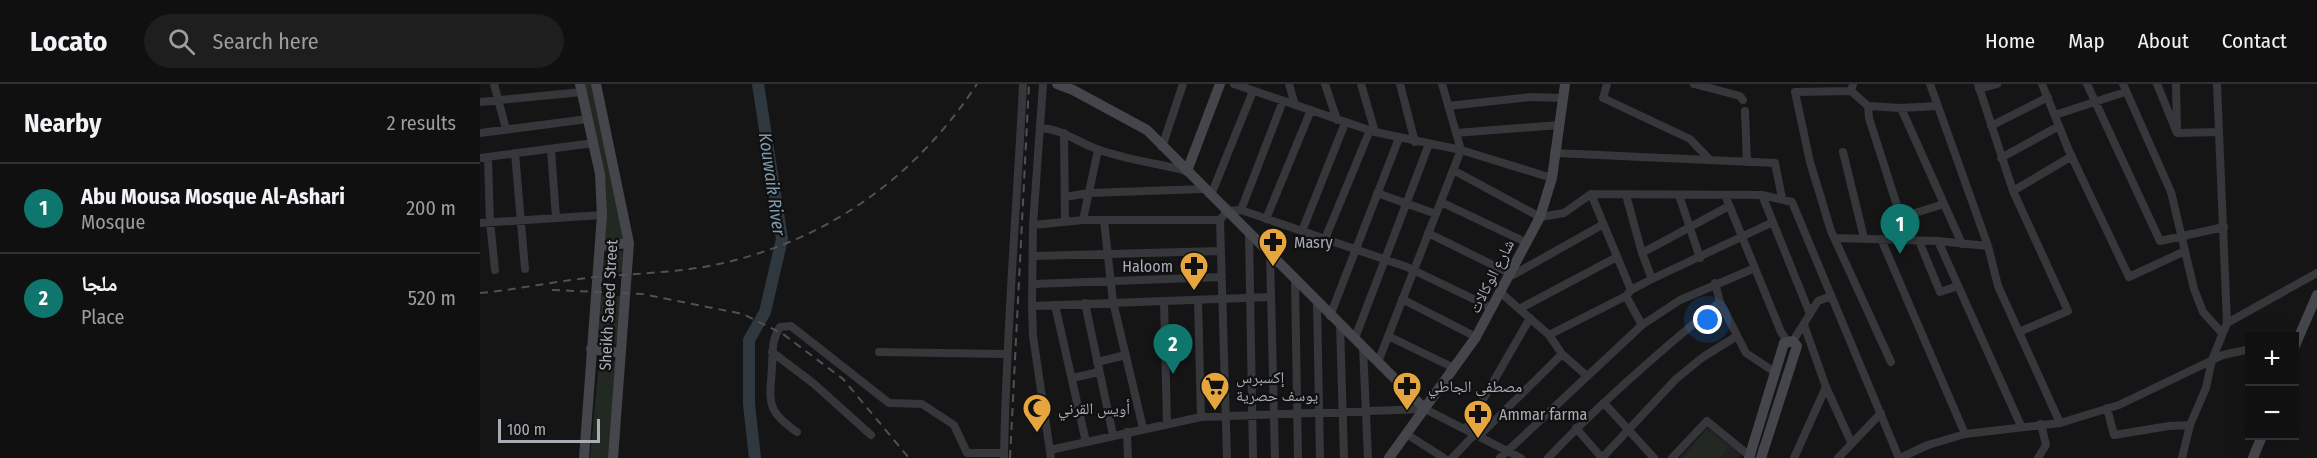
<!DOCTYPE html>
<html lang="en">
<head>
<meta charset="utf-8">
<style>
	body { margin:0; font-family:"Fira Sans Condensed","Noto Naskh Arabic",sans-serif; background:#1e1e1e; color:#f1f3f6 }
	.controls { position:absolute; right:18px; bottom:18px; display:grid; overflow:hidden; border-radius:0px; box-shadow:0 6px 24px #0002 }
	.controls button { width:54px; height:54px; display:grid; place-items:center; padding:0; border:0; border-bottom:2px solid #303030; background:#101010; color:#f1f3f6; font:30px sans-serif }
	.scale { position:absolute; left:18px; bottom:15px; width:102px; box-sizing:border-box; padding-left:6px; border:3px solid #a7acb6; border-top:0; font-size:16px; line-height:21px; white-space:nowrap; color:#a7acb6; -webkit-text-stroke:4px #101011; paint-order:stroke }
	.you { position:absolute; left:1228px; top:236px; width:21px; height:21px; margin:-15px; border:4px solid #fff; border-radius:50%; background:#1a73e8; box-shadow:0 0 0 9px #1a73e833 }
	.badge { display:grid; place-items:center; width:39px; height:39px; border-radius:50%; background:#0f766e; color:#fff; font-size:20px; font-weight:700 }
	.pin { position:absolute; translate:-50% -50px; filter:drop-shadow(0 2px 3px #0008) }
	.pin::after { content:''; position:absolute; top:32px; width:21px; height:18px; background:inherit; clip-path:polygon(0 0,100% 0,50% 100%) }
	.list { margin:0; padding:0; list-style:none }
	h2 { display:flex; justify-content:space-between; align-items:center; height:78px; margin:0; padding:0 24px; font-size:26px }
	h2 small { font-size:20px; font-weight:400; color:#9c9d9f }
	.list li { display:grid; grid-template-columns:39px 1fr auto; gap:18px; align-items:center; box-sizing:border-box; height:90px; padding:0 24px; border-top:2px solid #303030 }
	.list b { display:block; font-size:22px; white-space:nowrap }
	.list p { margin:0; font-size:20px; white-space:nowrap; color:#9c9d9f }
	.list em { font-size:20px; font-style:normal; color:#9c9d9f }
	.icon { flex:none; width:33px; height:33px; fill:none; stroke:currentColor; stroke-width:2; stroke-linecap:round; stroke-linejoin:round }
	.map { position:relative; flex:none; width:1837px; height:374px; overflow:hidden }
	header { display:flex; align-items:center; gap:36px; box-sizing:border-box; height:84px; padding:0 30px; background:#101010; border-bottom:2px solid #303030 }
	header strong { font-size:28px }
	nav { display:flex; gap:33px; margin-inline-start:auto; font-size:21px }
	.search { width:420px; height:54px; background:#1e1e1e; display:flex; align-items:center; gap:15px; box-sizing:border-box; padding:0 21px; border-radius:33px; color:#9c9d9f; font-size:22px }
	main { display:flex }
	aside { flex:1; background:#101010 }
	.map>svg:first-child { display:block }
	.built { fill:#212123 }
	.green { fill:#212922 }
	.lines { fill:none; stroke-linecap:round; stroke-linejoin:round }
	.river { stroke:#2f383e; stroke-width:12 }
	.street { stroke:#36373b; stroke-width:8 }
	.secondary { stroke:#44464b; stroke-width:10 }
	.rail { stroke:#4f5156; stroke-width:2; stroke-dasharray:8 6; stroke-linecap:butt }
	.labels { text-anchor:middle; stroke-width:4.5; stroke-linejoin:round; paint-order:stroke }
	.poi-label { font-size:16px; fill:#a7acb6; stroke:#101011; text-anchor:start }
	.street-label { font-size:16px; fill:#a7acb6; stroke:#101011 }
	.water-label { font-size:18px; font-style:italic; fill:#809baf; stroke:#101011 }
</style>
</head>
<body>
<header>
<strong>Locato</strong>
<div class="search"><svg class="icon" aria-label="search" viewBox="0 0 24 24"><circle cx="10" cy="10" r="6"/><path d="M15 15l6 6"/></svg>Search here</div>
<nav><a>Home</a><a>Map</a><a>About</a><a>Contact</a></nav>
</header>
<main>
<aside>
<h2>Nearby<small>2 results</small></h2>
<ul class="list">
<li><span class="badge">1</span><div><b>Abu Mousa Mosque Al-Ashari</b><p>Mosque</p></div><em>200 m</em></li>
<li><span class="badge">2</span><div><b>ملجا</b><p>Place</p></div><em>520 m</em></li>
</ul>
</aside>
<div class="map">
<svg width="1837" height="374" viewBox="0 0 1837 374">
	<rect width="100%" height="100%" fill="#151516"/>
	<path class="built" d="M1228 343 1262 368 1260 374H1199Z"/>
	<path class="green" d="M103 0H111L144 146 143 155 125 158 126 104 123 81Z
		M135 166 144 167 143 188 123 189 124 177Z
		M120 211 141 212 138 258 133 261 123 260 118 256Z
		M124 272 132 274 137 280 131 374H110L119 277Z
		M1226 345 1249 363 1240 374H1203Z"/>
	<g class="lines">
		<path class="river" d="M275 374 269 320V256L285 228 302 155 278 0"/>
		<path class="street" d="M14 0 26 45
			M563 0 553 141 552 222 553 252 571 374
			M754 0 895 48 981 66 1072 94
			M809 0 815 21
			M845 0 857 36
			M881 0 895 48
			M920 0 935 58
			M1127 0 1123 14 1210 55 1230 76
			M1214 0 1260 12 1263 16
			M1373 0 1371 7 1388 22 1389 34 1428 156
			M1450 0 1508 162
			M1498 0 1533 107 1588 227 1539 248
			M1562 0 1589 67 1649 193 1705 167
			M1607 0 1680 157 1744 143
			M1643 0 1691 108 1714 205 1723 228 1742 249
			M1677 0 1697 49 1739 48
			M1696 0 1697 43
			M1737 0 1747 239
			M1499 5 1517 0
			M1371 7 1315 8 1330 78 1351 147 1411 278
			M0 18 102 8
			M968 22 1051 13 1083 14
			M1388 22 1421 24 1457 22
			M1421 24 1482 160
			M1265 27 1267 78
			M1575 31 1645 8
			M1511 42 1568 13
			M561 44C582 45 597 58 617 65 646 76 677 79 707 87
			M0 49 108 35
			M584 49 585 137
			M976 49 1079 41
			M682 63 703 0
			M71 65 76 134
			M1363 68 1384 154
			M35 69 45 185
			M1074 69 1295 79 1302 114
			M8 73 10 138 15 186
			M0 74 114 59
			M1521 74 1579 42
			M973 86 1060 133 1084 129 1111 110 1282 111 1312 118 1419 374
			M1533 107 1592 72
			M897 109 956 130
			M1111 110 1151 206
			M731 111 773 7
			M1146 111 1162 169 1249 122
			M1199 111 1220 174
			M1245 111 1301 248 1307 257
			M1282 111 1330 230
			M585 113 609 109 723 105
			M961 118 1045 158
			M761 126 803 17
			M1422 133 1464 120
			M786 135 831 26
			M603 136 618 66
			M624 136 633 218 663 344
			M0 139 122 131
			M553 141 603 136H740
			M822 147 865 39
			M769 149 773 374
			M948 149 1033 191 1122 141
			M1354 154 1458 157 1508 162 1518 202 1580 339
			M845 155 890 46
			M1401 155 1485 350
			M1439 157 1460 208 1478 202
			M1458 157 1541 342
			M1162 169 1172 195
			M790 170 795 374
			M553 172 741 167
			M815 197 818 374
			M1235 199 1240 218 1266 269 1296 289
			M554 200 742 193
			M1020 208 1069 251 1082 270 1107 292
			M1146 212 1162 241
			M922 215 996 253
			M718 216 721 333
			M684 217 687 339
			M837 218 840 374
			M605 219 633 351
			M575 221 606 358
			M552 222 791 213
			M1039 225 1137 173
			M850 232 919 54
			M860 239 864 374
			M1324 241 1346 303 1371 358
			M1069 251 1146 212 1151 206 1172 195 1293 138
			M908 252 972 283
			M875 254 949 60
			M1313 257 1338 217 1351 212
			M883 263 888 374
			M292 268 333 299 391 351
			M399 268 526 270
			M617 278 646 271
			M898 278 981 66 962 0
			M592 294 619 288
			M1124 319 1174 374
			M1627 324 1634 351 1689 342 1710 341
			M1096 344 1122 374
			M986 345 1050 234
			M317 348C285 326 290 318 292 283 293 267 291 257 300 243L311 242 409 319 442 320 474 341 487 369H524
			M647 348 648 374
			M928 351 964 374
			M999 352 1082 270
			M570 366 721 333 945 325 1041 374
			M524 373C526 248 537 124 543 0
			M747 374 740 136 747 127 761 126 927 183 1012 224
			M972 374 995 350
			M1020 374 1162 241 1200 216 1275 184
			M1068 374C1121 318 1180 267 1240 218
			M1122 374 1196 295 1223 273 1257 252
			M1192 374 1227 337 1271 373
			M1314 374 1346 303
			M1358 374 1401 329
			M1420 374 1448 361 1485 350 1580 339 1639 321 1743 271 1770 265
			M1558 374 1566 361 1561 340
			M1702 374 1710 341 1726 304 1732 276 1747 239 1837 189"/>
		<path class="secondary" d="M100 0 120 90 122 131 104 374
			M116 0 149 159 133 374
			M577 0 593 6 667 46 945 325
			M707 87 740 0
			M120 162 149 159
			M1814 264 1837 211
			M111 265 141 269
			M909 374 996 253 1060 133 1072 94 1085 0
			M1269 374 1304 259 1313 257 1317 262 1281 374
			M1773 374 1782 352"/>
		<path class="rail" d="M72 206 162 210 263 230 303 250 363 295 429 374
			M0 209C33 206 66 199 99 195 146 189 193 190 239 180 348 156 436 93 497 0
			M530 374 549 0"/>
	</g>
	<defs>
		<g id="pharmacy-pin" transform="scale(1.5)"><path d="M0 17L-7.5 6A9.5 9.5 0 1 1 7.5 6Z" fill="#e6a63d" stroke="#101011"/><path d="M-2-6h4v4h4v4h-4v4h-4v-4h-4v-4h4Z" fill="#111"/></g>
		<g id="supermarket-pin" transform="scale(1.5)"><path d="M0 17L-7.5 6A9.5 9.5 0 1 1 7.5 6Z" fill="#e6a63d" stroke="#101011"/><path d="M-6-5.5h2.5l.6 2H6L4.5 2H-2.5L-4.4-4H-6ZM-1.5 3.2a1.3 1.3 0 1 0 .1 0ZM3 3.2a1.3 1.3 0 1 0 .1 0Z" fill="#111"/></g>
		<g id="mosque-pin" transform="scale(1.5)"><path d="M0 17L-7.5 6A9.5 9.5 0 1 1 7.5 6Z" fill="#e6a63d" stroke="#101011"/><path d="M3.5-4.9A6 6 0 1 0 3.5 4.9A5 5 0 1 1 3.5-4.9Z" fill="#111"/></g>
	</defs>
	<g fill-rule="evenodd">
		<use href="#pharmacy-pin" x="793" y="158"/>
		<use href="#pharmacy-pin" x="714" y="182"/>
		<use href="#supermarket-pin" x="735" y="302"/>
		<use href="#pharmacy-pin" x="927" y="302"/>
		<use href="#mosque-pin" x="557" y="324"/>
		<use href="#pharmacy-pin" x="998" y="330"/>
	</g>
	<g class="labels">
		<g class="poi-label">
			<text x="814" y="164">Masry</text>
			<text x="693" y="188" text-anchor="end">Haloom</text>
			<text x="756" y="299">إكسبرس<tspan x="756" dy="18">يوسف حصرية</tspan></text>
			<text x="948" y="308">مصطفى الجاطي</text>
			<text x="578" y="330">أويس القرني</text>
			<text x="1019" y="336">Ammar farma</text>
		</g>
		<g class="street-label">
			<text transform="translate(1011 192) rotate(-63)" y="6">شارع الوكالات</text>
			<text transform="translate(128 221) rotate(-87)" y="6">Sheikh Saeed Street</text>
		</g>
		<g class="water-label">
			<text transform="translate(292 100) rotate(82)" y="6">Kouwaik River</text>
		</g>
	</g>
</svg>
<div class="controls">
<button>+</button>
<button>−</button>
</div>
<div class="scale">100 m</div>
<div class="you"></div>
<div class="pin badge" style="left:1420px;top:170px">1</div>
<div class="pin badge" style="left:693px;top:290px">2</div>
</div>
</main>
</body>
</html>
